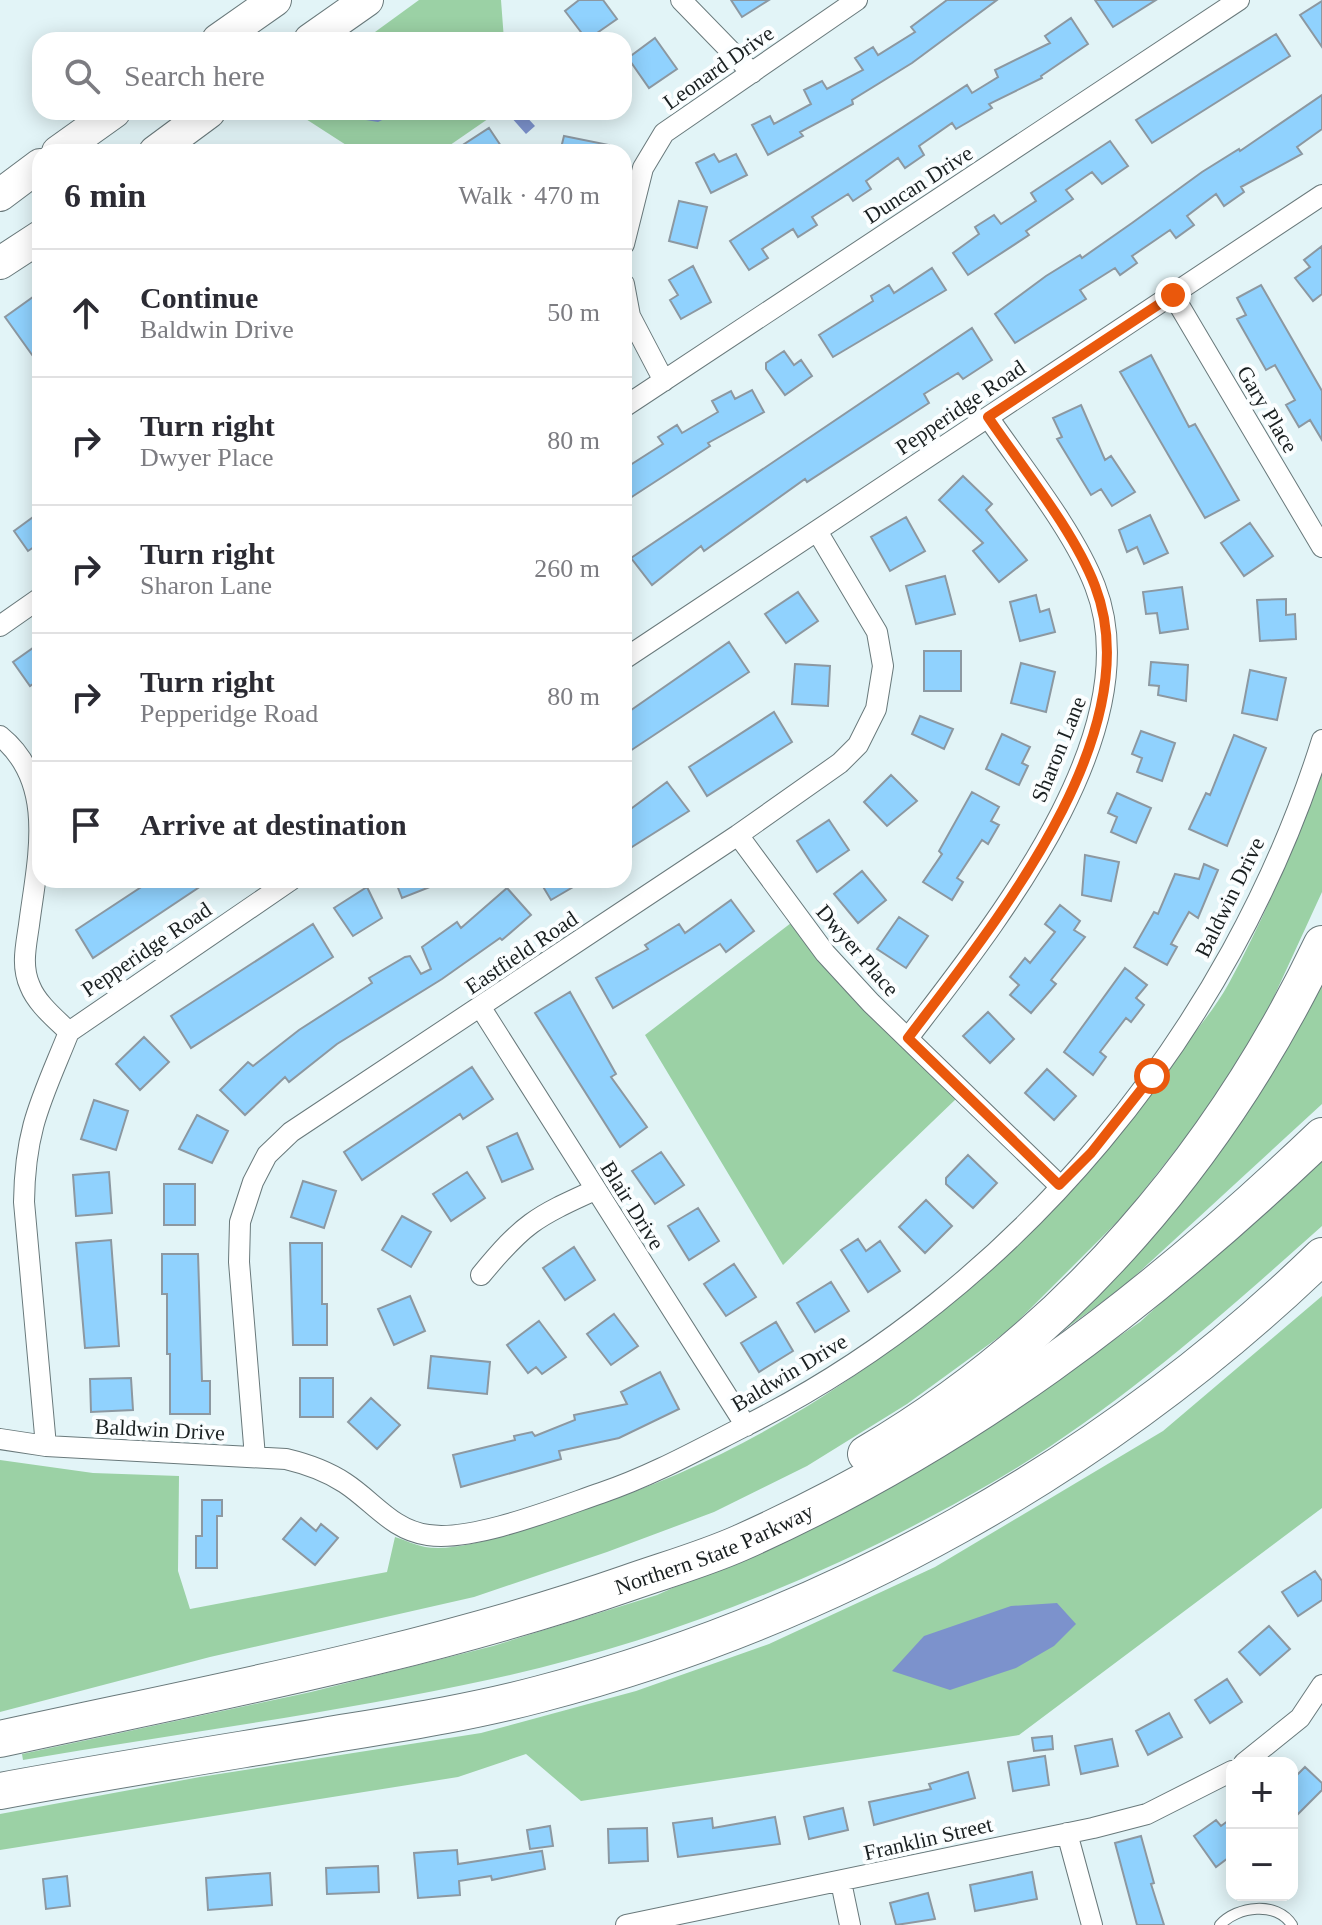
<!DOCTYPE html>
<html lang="en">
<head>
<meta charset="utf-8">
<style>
	body { margin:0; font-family:"Times New Roman",serif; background:#f7f7f7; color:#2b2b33 }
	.controls { position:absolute; right:24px; bottom:24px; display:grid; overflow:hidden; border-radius:16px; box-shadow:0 4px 20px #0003 }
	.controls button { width:72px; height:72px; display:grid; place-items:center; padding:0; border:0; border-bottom:2px solid #e1e1e2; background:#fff; color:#2b2b33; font:40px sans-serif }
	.stop { position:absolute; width:24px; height:24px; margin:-18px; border:6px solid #ea580c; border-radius:50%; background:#fff }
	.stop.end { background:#ea580c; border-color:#fff; box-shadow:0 2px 8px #0008 }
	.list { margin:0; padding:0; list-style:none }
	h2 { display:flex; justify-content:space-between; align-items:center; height:104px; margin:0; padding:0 32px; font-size:34px }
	h2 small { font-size:26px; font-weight:400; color:#7c7c81 }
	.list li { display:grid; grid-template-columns:52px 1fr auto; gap:24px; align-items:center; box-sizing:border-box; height:128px; padding:0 32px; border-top:2px solid #e1e1e2 }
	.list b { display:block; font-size:30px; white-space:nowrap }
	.list p { margin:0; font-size:26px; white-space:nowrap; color:#7c7c81 }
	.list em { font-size:26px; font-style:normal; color:#7c7c81 }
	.icon { flex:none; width:44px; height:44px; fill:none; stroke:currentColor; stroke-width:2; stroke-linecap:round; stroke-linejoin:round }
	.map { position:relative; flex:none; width:1322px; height:1925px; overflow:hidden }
	.search { position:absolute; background:#fff; box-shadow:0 4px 20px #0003; left:32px; top:32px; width:600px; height:88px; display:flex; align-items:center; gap:20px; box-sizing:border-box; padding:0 28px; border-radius:24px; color:#7c7c81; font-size:30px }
	.panel { position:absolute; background:#fff; box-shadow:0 4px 20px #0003; left:32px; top:144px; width:600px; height:744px; border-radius:24px }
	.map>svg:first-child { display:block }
	.green { fill:#9bd1a5 }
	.water { fill:#7c92cc }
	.building { fill:#90d2fe; stroke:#8c98a1; stroke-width:2 }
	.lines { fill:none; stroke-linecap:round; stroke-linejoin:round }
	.service-casing { stroke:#69797b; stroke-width:12 }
	.minor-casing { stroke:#69797b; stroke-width:22 }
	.primary-casing { stroke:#69797b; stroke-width:34 }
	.motorway-casing { stroke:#69797b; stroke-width:38 }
	.service { stroke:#fff; stroke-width:10 }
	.minor { stroke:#fff; stroke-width:20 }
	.primary { stroke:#fff; stroke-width:32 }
	.motorway { stroke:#fff; stroke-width:36 }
	.route { stroke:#ea580c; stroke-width:10 }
	.labels { text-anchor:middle; stroke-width:8; stroke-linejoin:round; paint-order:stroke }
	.street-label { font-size:22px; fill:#1a2021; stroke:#fbfeff }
</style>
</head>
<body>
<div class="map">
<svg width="1322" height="1925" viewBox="0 0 1322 1925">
	<rect width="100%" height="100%" fill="#e2f4f7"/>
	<path class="green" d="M419 0H501L504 40H364Z
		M295 112H498L440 152H357Z
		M1322 772V892L1255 1038 1197 1123 1126 1213 1010 1329 907 1404 807 1466 714 1512 607 1552 474 1597 210 1657 0 1712V1460L93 1473 179 1476 178 1571 190 1609 387 1572 395 1537C405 1540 415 1545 425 1547 467 1554 545 1521 587 1508 820 1434 1022 1267 1165 1071 1186 1042 1212 1014 1229 983 1266 915 1295 844 1322 772Z
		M791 923 957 1098 783 1265 645 1035Z
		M1322 983V1104L1123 1287 1050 1340Z
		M1322 1156V1226C1218 1319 1113 1412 993 1482 839 1572 665 1642 492 1679 337 1713 179 1733 23 1760L22 1754 311 1692 493 1646 657 1595 842 1512 981 1431 1140 1322Z
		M1322 1296V1508L1019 1735 581 1801 526 1754 458 1777 0 1850V1814L200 1777 481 1733 636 1691 769 1644 935 1567 1163 1431Z"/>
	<path class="water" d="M352 112H399L378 122 354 118Z
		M515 112H522L535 126 526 134 510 116Z
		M1057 1603 1076 1624 1054 1646 1016 1668 950 1690 892 1671 924 1636 1011 1606Z"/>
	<path class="building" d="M579 0H603L617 19 587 40 565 11Z
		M731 0H769L742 17Z
		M947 0H997L912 63 852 100 853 104 800 132 803 136 768 155 752 125 770 116 774 124 811 104 804 90 822 81 827 89 863 70 855 58 873 47 878 55 915 32 911 27Z
		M1095 0H1156L1113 27Z
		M1322 1V47L1300 15Z
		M1071 18 1088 44 1041 76 1042 78 989 104 992 108 956 129 952 123 919 146 924 155 905 168 898 158 866 181 871 189 853 201 848 194 812 217 817 225 798 237 793 229 762 249 768 258 749 270 730 241 967 85 972 93 998 77 995 70 1050 43 1045 36Z
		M1276 34 1290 56 1152 143 1136 120Z
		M655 38 677 69 649 88 628 58Z
		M1322 95V129L1297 147 1302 154 1241 187 1244 192 1224 206 1216 194 1187 216 1194 225 1176 238 1170 230 1132 256 1137 263 1120 275 1115 268 1080 290 1086 299 1015 343 995 314 1046 276 1080 255 1082 258 1132 223 1202 172 1239 149 1240 151Z
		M489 128 505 152H452Z
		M564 136 609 145V152H560Z
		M1110 141 1128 166 1102 184 1092 172 1066 190 1073 199 1026 231 1029 235 968 275 953 253 979 234 975 227 994 215 1001 224 1036 201 1031 193Z
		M714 154 719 162 736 154 747 175 711 193 696 163Z
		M679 201 707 207 697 248 669 241Z
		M1322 246V294L1313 301 1295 278 1310 267 1304 260Z
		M693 266 711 302 681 319 670 300 678 295 669 280Z
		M932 268 946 290 833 357 819 335 873 301 871 296 889 285 894 293Z
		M1261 285 1322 391V440L1310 420 1299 427 1286 405 1295 400 1275 365 1266 370 1237 319 1246 315 1237 298Z
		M40 292V366L5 317Z
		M972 328 992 360 963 379 958 373 924 394 929 403 807 482 805 479 704 551 701 546 652 585 631 558Z
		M784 351 794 365 801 360 812 376 785 395 766 369V363Z
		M1151 355 1189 427 1195 424 1239 500 1205 518 1120 372Z
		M752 390 764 412 708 443 710 446 624 502V469L663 444 658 437 677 425 682 433 718 412 712 401 731 391 735 399Z
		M1081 405 1105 460 1111 456 1135 492 1112 506 1101 489 1091 495 1057 439 1062 437 1053 418Z
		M963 476 992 504 986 510 1027 560 999 582 973 551 983 543 939 500Z
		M40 512V543L28 551 14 531Z
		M1150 515 1168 553 1144 564 1137 547 1127 552 1119 530Z
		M906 517 925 551 890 571 871 537Z
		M1250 523 1273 556 1244 576 1221 543Z
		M945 576 955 614 916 624 906 586Z
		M1182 587 1188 629 1160 633 1157 613 1146 614 1143 592Z
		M798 592 818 621 786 643 765 614Z
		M1036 595 1040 612 1049 609 1055 632 1020 641 1010 602Z
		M1286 599V615L1295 614 1296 639 1260 641 1257 600Z
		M729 642 749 672 624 755V715Z
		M40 643V679L30 686 13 662Z
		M924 651H961V691H924Z
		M1151 662 1188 665 1186 701 1158 695 1159 686 1149 685Z
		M1021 663 1055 672 1046 712 1011 703Z
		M795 664 830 666 828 706 792 704Z
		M1250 670 1286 678 1277 720 1242 713Z
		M774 712 792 742 707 796 689 767Z
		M920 716 953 729 944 749 912 734Z
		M1141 731 1175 743 1162 781 1137 772 1142 758 1132 754Z
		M1002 734 1030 747 1022 763 1028 766 1019 785 986 769Z
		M1234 735 1266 748 1227 846 1189 829 1206 793 1210 795Z
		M891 775 917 801 887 826 864 802Z
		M667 782 689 811 624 852V814Z
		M972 792 999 807 991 821 999 825 988 844 982 840 957 878 963 882 952 900 923 882 942 854 939 851Z
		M1117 793 1151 808 1136 843 1111 832 1117 817 1108 813Z
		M829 820 849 850 817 872 797 841Z
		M1085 855 1119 862 1111 901 1082 895Z
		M1204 864 1218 870 1198 918 1189 912 1171 944 1177 947 1167 965 1134 947 1154 912 1158 914 1175 874 1199 879Z
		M862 871 886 900 858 923 834 894Z
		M152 880H210L93 958 76 930Z
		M395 880H445V881L402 898Z
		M539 880H585L551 900Z
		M367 887 382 918 353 936 334 908Z
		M507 888 531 915 502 940 500 938 442 979 337 1044 289 1082 285 1077 245 1115 220 1090 248 1062 253 1066 299 1030 372 983 369 978 405 957 410 956 421 974 431 969 422 947 457 922 461 928Z
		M731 900 754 931 726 952 720 944 613 1008 596 978 648 949 645 945 679 924 685 933Z
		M1060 905 1080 921 1074 930 1085 937 1051 980 1056 984 1031 1013 1010 995 1019 985 1010 977 1025 958 1030 963 1055 932 1045 924Z
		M899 917 928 936 906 968 877 949Z
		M313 924 333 957 191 1048 171 1016Z
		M1125 968 1147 985 1136 998 1144 1005 1131 1022 1126 1018 1100 1052 1106 1057 1093 1075 1064 1052Z
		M570 992 616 1074 611 1077 647 1127 620 1147 535 1013Z
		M988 1012 1014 1039 990 1063 963 1036Z
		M144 1037 169 1062 140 1090 116 1064Z
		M472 1067 493 1099 463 1119 460 1114 362 1180 344 1152Z
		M1047 1069 1076 1096 1054 1120 1025 1093Z
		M94 1100 128 1111 116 1150 81 1139Z
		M197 1115 228 1131 212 1163 179 1149Z
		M517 1133 533 1169 502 1182 487 1147Z
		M661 1152 684 1185 655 1204 632 1171Z
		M968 1155 997 1183 973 1208 946 1184V1178Z
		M109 1172 112 1213 76 1216 73 1175Z
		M467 1172 485 1198 451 1221 433 1194Z
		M303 1181 336 1191 324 1228 291 1217Z
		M164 1184H195V1225H164Z
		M926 1200 952 1226 925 1253 899 1227Z
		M698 1208 719 1241 689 1260 668 1226Z
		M402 1216 431 1232 411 1267 382 1250Z
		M858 1239 866 1251 880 1241 900 1271 868 1292 841 1250Z
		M111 1240 119 1346 85 1348 76 1243Z
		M290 1243H322V1304H327V1345H293Z
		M574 1247 595 1280 565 1300 543 1268Z
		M162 1254H198L202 1381H210V1414H170V1354H167V1294H162Z
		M734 1264 756 1297 726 1316 704 1284Z
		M831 1282 849 1311 815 1332 797 1303Z
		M410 1296 425 1331 394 1345 378 1309Z
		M614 1314 638 1346 611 1365 587 1334Z
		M539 1321 566 1357 542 1374 536 1367 528 1373 507 1345Z
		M776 1322 793 1351 759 1372 741 1343Z
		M431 1356 490 1362 487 1394 428 1388Z
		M660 1372 679 1409 619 1438 559 1451 561 1459 461 1487 453 1455 515 1440 514 1436 532 1432 535 1436 575 1420 574 1415 627 1404 621 1392Z
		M131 1378 133 1410 91 1412 90 1379Z
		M300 1378H333V1417H300Z
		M371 1398 400 1425 377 1449 348 1422Z
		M202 1500H222V1516H217V1568H196V1536H202Z
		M301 1518 316 1531 321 1524 338 1538 315 1565 283 1539Z
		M1315 1571 1322 1581V1600L1298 1616 1282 1592Z
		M1269 1626 1290 1649 1260 1675 1239 1652Z
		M1227 1679 1242 1702 1210 1723 1195 1700Z
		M1169 1713 1182 1737 1148 1755 1136 1731Z
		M1052 1736 1053 1749 1034 1751 1032 1738Z
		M1112 1739 1118 1766 1081 1774 1075 1746Z
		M1045 1756 1049 1785 1013 1791 1008 1762Z
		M1305 1767 1322 1783V1790L1292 1820V1780Z
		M968 1772 975 1798 874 1825 869 1802 931 1789 929 1784Z
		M843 1808 848 1830 809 1839 804 1817Z
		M775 1817 780 1844 678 1857 673 1823 712 1818 713 1828Z
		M1232 1818V1855L1216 1867 1194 1836 1216 1820 1221 1826Z
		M550 1826 553 1846 530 1849 527 1830Z
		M647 1828 648 1861 609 1863 608 1829Z
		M1141 1836 1154 1883 1151 1884 1164 1925H1137L1115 1843Z
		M457 1850 458 1864 542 1851 545 1869 492 1880 491 1876 459 1881 460 1895 418 1898 414 1853Z
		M378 1866 379 1892 327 1894 326 1868Z
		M1032 1872 1037 1899 975 1911 970 1885Z
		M270 1873 272 1905 208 1910 206 1878Z
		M67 1876 70 1906 46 1909 43 1879Z
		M928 1893 935 1919 896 1925 890 1903Z"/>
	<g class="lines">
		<g class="service-casing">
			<path id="service" d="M1220 1925C1237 1906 1277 1901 1292 1925"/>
		</g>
		<g class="minor-casing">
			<path id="minor" d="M681 0 752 73
				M624 244 643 168 664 133 857 0
				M624 284 630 316 664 381
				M1173 295 1322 547
				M624 407 1239 0
				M0 626 40 598
				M624 659 1322 195
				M0 736C58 783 37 861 29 925 26 946 21 966 30 986 37 1004 56 1019 69 1032
				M738 835 825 953 871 1003 1059 1185
				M481 1008 746 1426
				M69 1032 291 880
				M908 1038C992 928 1152 732 1095 586 1074 531 1022 467 988 417
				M481 1275C523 1224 535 1217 595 1190
				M0 1439 46 1446 286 1459C307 1464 327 1471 345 1483 374 1502 392 1530 428 1535 473 1542 557 1508 601 1493 651 1476 696 1451 743 1427 1017 1291 1231 1031 1322 740
				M46 1446 24 1202C25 1127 42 1099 69 1032
				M255 1457 239 1262 240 1222 253 1182 267 1155 291 1132 738 835 840 763 858 745 876 709 883 666 877 632 817 531
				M1244 1763 1300 1718 1322 1685
				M1067 1833 1092 1925
				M841 1882 850 1925
				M626 1925 1093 1828 1147 1814 1232 1771"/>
		</g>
		<g class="primary-casing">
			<path id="primary" d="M218 40 275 0
				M310 40 367 0
				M58 152 114 112
				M155 152 209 112
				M0 195 40 165
				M0 263 40 237"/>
		</g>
		<g class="motorway-casing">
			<g id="motorway">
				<path d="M866 1454C1068 1336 1222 1153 1322 944"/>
				<path id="s1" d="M0 1739C210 1693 424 1654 628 1583 665 1570 704 1559 740 1543 964 1443 1146 1304 1322 1136"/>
				<path d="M0 1791C108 1771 216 1754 324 1736 396 1724 469 1713 540 1694 831 1618 1105 1466 1322 1256"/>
			</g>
		</g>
		<use href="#service" class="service"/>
		<use href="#minor" class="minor"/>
		<use href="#primary" class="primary"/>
		<use href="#motorway" class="motorway"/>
	</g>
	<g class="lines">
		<path class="route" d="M1152 1076 1091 1153 1059 1185 908 1038C992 927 1152 733 1095 586 1074 531 1022 467 988 417L1173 295"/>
	</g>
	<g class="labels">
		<g class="street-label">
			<text transform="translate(718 67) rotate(-35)" y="8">Leonard Drive</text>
			<text transform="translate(918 184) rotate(-33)" y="8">Duncan Drive</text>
			<text transform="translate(960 407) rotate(-34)" y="8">Pepperidge Road</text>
			<text transform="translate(1268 409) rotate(59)" y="8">Gary Place</text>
			<text transform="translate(1058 749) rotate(-68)" y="8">Sharon Lane</text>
			<text transform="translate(1229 897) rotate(-64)" y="8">Baldwin Drive</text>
			<text transform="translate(146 949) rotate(-34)" y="8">Pepperidge Road</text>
			<text transform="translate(858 950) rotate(49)" y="8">Dwyer Place</text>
			<text transform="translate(521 952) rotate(-34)" y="8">Eastfield Road</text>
			<text transform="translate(633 1205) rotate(58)" y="8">Blair Drive</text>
			<text transform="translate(789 1372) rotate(-31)" y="8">Baldwin Drive</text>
			<text transform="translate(160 1429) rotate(3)" y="8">Baldwin Drive</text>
			<text dy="8" stroke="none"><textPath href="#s1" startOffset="740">Northern State Parkway</textPath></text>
			<text transform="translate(928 1838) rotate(-13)" y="8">Franklin Street</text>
		</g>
	</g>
</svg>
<div class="controls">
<button>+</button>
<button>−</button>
</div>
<div class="stop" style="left:1152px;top:1076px"></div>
<div class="stop end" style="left:1173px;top:295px"></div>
<div class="search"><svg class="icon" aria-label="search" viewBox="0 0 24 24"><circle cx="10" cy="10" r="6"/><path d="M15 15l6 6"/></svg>Search here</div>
<section class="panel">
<h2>6 min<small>Walk · 470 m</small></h2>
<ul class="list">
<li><svg class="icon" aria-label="ahead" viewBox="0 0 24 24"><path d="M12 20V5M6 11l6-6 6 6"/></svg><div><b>Continue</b><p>Baldwin Drive</p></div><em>50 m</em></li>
<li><svg class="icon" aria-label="right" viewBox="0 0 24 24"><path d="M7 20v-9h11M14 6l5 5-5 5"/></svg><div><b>Turn right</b><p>Dwyer Place</p></div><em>80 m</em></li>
<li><svg class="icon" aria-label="right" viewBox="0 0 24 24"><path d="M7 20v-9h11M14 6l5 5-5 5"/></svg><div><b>Turn right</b><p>Sharon Lane</p></div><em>260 m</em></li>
<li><svg class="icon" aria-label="right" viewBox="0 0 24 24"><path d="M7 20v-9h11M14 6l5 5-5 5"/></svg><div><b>Turn right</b><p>Pepperidge Road</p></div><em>80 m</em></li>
<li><svg class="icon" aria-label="arrive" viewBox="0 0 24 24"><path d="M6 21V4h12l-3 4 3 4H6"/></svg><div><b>Arrive at destination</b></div></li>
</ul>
</section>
</div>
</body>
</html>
